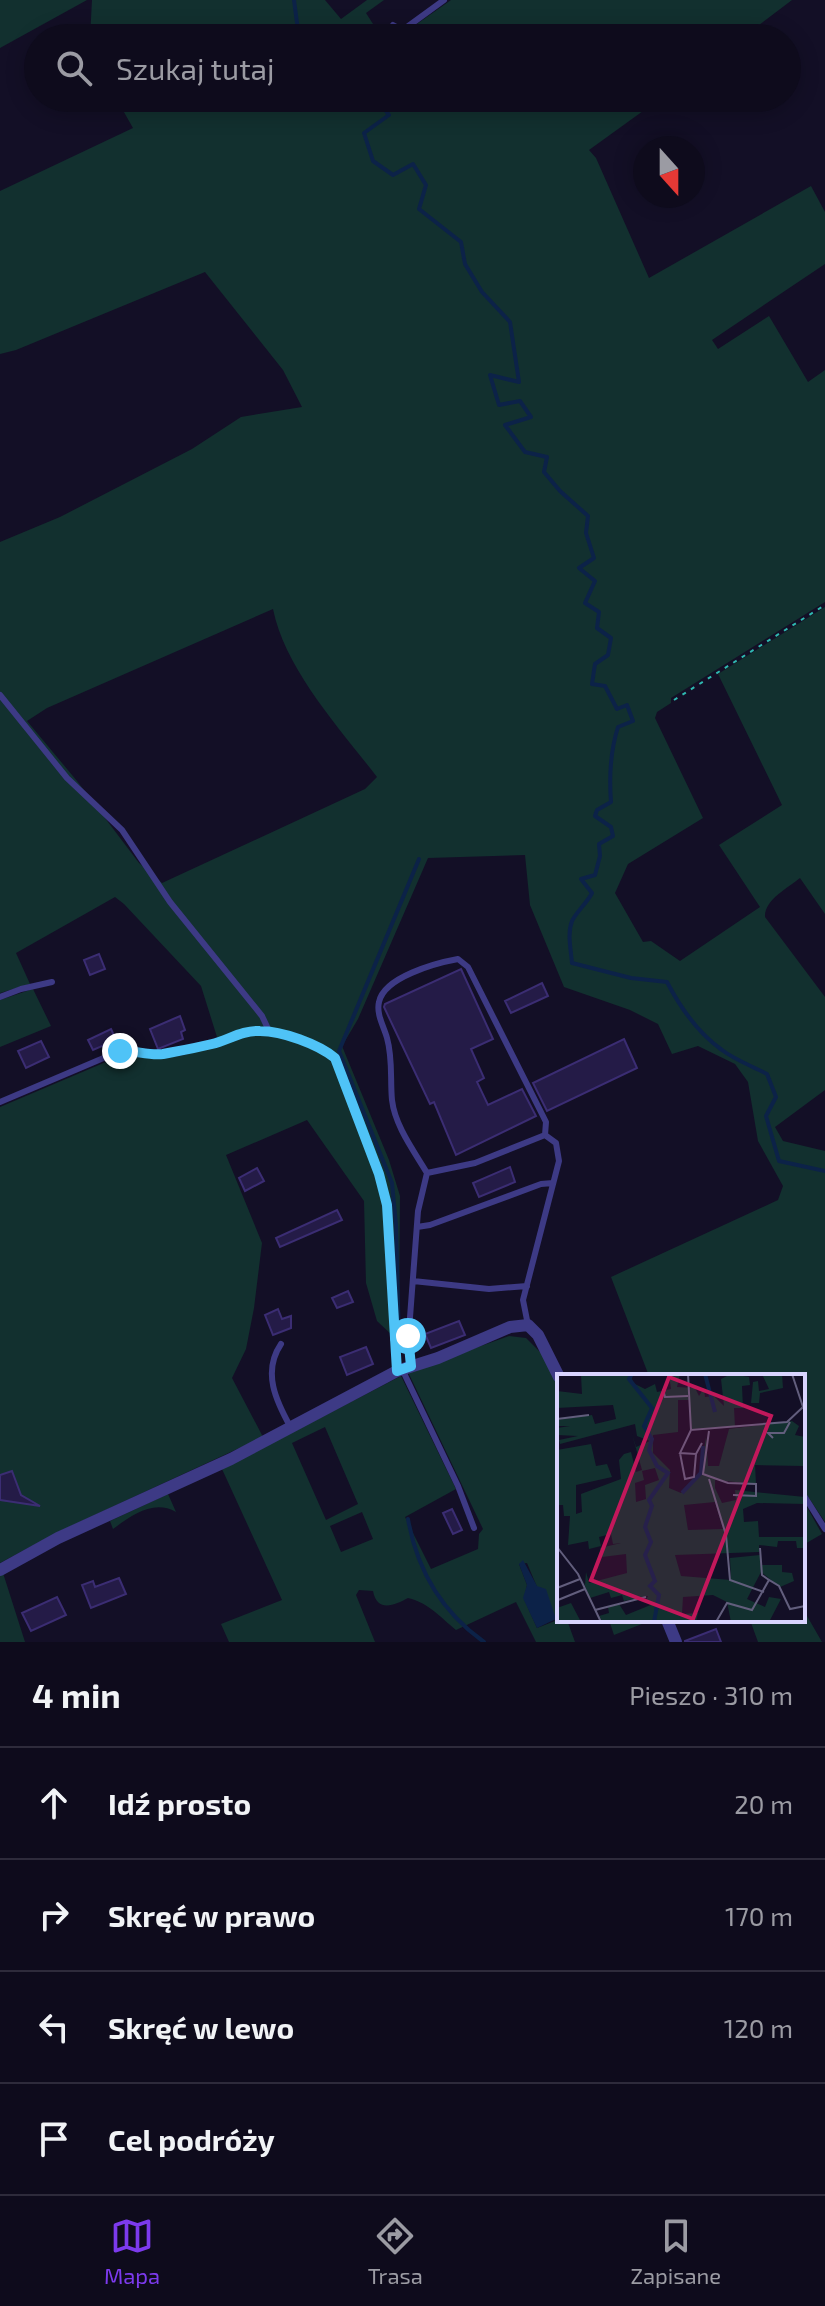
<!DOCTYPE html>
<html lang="pl">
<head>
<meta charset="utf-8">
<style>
	body { margin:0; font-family:"Exo 2",sans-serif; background:#171425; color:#f1f3f6 }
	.compass { position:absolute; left:633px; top:136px; width:72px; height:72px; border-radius:50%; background:#0e0b1c; box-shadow:0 4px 20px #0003; rotate:159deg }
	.stop { position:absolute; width:24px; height:24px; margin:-18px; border:6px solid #4fc3f7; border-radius:50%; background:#fff }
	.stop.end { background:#4fc3f7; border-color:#fff; box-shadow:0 2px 8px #0008 }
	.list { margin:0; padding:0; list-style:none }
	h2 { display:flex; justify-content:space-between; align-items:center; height:104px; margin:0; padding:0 32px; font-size:34px }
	h2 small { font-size:26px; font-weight:400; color:#9b9ba3 }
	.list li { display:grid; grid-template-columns:52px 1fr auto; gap:24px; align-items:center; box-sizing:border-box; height:112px; padding:0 32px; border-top:2px solid #2e2b3b }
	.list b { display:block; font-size:30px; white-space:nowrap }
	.list em { font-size:26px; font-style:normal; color:#9b9ba3 }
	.icon { flex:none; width:44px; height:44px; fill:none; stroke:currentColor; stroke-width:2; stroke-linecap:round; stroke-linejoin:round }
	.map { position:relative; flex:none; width:825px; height:1642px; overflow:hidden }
	.search { position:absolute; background:#0e0b1c; box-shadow:0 4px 20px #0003; left:24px; right:24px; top:24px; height:88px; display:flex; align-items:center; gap:20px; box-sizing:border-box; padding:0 28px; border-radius:44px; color:#9b9ba3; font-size:30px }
	.sheet { height:552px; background:#0e0b1c }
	nav { display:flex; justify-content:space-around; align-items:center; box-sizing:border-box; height:112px; border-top:2px solid #2e2b3b; background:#0e0b1c; font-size:22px; color:#9b9ba3 }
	nav a { display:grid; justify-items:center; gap:4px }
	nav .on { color:#7c3aed }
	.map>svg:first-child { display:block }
	.green { fill:#12302f; fill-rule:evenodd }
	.water { fill:#0c2248 }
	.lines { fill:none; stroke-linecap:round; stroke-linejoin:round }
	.stream { stroke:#0c2248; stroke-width:4 }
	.building { fill:#241b47; stroke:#3b2d73; stroke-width:2 }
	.path { stroke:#2fb8b0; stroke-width:2; stroke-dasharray:4 6; stroke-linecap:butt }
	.service { stroke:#3d3a85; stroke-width:6 }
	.minor { stroke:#3d3a85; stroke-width:12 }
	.route { stroke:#4fc3f7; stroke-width:10 }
	.inset-river { fill:none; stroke:#0c2248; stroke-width:4 }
	.inset-road { fill:none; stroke:#625e7d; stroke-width:2 }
	.view { fill:#c2185b; fill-opacity:0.15; stroke:#c2185b; stroke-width:4 }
	.inset-edge { fill:none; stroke:#d9d4ff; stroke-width:4 }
</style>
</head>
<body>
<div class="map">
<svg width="825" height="1642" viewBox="0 0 825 1642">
	<rect width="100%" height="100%" fill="#130f26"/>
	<path class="green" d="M0 0H87L0 48Z
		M92 0H325L341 19 367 0H384L366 13 382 38H90Z
		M451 0H792L742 38H397Z
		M116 98H661L589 150 596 158 649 278 811 186 825 212V264L712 340 718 349 769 316 808 382 825 370V602L671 698V703L657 712 655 718 703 818 628 864 615 893 643 942 651 941 680 961 760 907 719 845 782 805 718 674 825 607V914L800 878C788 888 764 900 765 917L825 997V1090L775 1127 783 1141 825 1151V1522L803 1489V1376H649L611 1277 778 1200 783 1186 758 1141 748 1082 735 1064 698 1046 672 1054 658 1024 630 1010 564 987 530 905 525 855 428 858 358 1019 342 1046 389 1160 400 1196 399 1323H405L403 1336 394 1337 377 1321 366 1283 364 1201 307 1120 226 1155 262 1243 254 1308 246 1349 232 1378 263 1437 58 1532 0 1563V1107L120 1056 160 1059 185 1055 224 1043 217 1037 201 986 124 904 115 897 16 953 30 984 0 993V542L60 517 192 449 241 417 302 407 283 370 205 272 16 350 0 354V191L133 128ZM273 609C285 669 340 729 377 777L365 789 162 883 139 863 77 781 27 721 47 708Z
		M33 989 51 1026 0 1047V1000Z
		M509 1336 526 1338 545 1357 559 1388V1588L556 1590 559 1598V1620H567L575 1642H536L516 1602 456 1630C440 1617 429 1603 408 1598 395 1605 377 1613 373 1591L359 1590 356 1595 375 1642H229L221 1624 282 1600 222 1469 401 1376 456 1489 405 1517 431 1569 478 1549 479 1534 483 1529 408 1372ZM325 1427 358 1504 326 1520 292 1443ZM362 1512 373 1539 341 1552 330 1526ZM527 1563 537 1587 542 1588 555 1621 537 1628 524 1599 527 1585 519 1564Z
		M168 1494 176 1512C153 1499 131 1516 113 1529L110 1521Z
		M803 1500 822 1534 803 1545Z
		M3 1573 25 1642H0V1575Z
		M803 1609 822 1642H758L750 1620H803Z
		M609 1620H652L614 1635Z"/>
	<path class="water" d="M523 1560 537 1586 546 1589 556 1619 537 1628 523 1598 527 1585 519 1564Z"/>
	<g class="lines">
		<path class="stream" d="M294 0 299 38
			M376 98 389 115 364 133 373 161 393 175 413 164 426 185 419 209 461 242 465 264 482 292 510 322 519 382 490 375 499 405 520 401 531 417 505 425 525 452 547 457 544 472 560 491 588 516 586 533 594 558 579 568 595 581 585 603 599 612 597 628 611 638 608 655 595 664 592 684 605 686 617 709 627 705 633 721 618 727C610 752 609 776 611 802L597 810 595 816 611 827 613 836 599 844 600 856 595 875 581 879 592 893C587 903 577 911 572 921 567 934 571 950 572 963L631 978 667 982C680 1007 698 1033 722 1050 735 1060 752 1066 767 1074L776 1097 766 1116 779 1161 825 1171
			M399 1342 396 1225 392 1183 339 1051 419 859
			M408 1519C417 1570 442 1612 484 1642"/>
	</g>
	<path class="building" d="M99 954 105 969 90 975 84 960Z
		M461 969 493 1039 471 1049 484 1078 477 1082 488 1105 522 1089 536 1116 456 1155 434 1102 430 1104 384 1007 385 1004Z
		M542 983 548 996 511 1013 505 1001Z
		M180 1016 185 1030 181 1032 183 1039 158 1049 150 1029Z
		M111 1029 116 1040 93 1050 88 1040Z
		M624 1039 637 1068 547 1111 533 1083Z
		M41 1041 49 1057 26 1068 18 1051Z
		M510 1167 515 1182 479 1197 473 1183Z
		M257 1168 264 1181 245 1191 239 1178Z
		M337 1210 342 1220 280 1247 276 1238Z
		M348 1291 353 1302 337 1308 332 1298Z
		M278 1309 282 1319 291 1316V1328L273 1335 265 1315Z
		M459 1321 465 1335 431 1348 425 1334Z
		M366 1347 373 1364 347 1375 340 1357Z
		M12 1471 21 1495 40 1506 0 1500V1475Z
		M452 1509 462 1530 453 1534 443 1513Z
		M119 1578 126 1594 91 1608 82 1585 93 1581 95 1587Z
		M57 1597 66 1615 31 1631 22 1613Z
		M716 1629 721 1642H685V1641Z"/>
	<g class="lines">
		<path class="path" d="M674 700 825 605"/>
		<path class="service" d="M393 25 400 29 407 27 444 0
			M0 695 67 778 122 830 170 902 262 1016 270 1033
			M0 997 21 989 52 982
			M0 1102 120 1051 135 1050 158 1055 213 1044 241 1033 261 1030 308 1042 325 1049 335 1058 379 1174 387 1205 397 1371
			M427 1173C414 1151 395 1126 392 1100 390 1079 393 1059 387 1038 384 1027 376 1014 379 1002 384 977 436 963 458 959L468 967 546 1122 545 1135
			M417 1227 430 1225 541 1184 553 1183
			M413 1281 489 1289 527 1286
			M281 1344C262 1372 276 1401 291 1428
			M411 1366 408 1344 418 1211 427 1173 475 1163 545 1135 556 1143 559 1161 523 1300 528 1325
			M402 1369 458 1486 474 1528
			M803 1494 825 1529"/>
		<path class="minor" d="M0 1570 58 1538 231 1459 397 1371 438 1358 510 1327 528 1325 538 1335 559 1377
			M667 1620 676 1642"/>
	</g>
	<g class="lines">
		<path class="route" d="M120 1051C134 1050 149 1056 163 1054 179 1051 196 1048 212 1044 228 1040 243 1030 260 1031 282 1031 318 1044 335 1058L379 1174 387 1205 397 1371 411 1366 408 1336"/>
	</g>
	<g transform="translate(557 1374)">
		<rect width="248" height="248" fill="#130f26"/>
		<path d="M0 0H74L76 9 88 15 98 10 100 18 114 15 112 0H123L120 13 138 14 142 22 147 14 148 23 157 22 167 32 164 5 174 0 192 3 193 11 185 12 186 34H177L178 53 135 55 132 26H121V58L96 61V79L113 96 112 114 124 119 143 100 149 63 151 92H162L172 55 235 47 242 52 238 61 248 63 247 92 198 91 199 110 158 106V114L165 129 179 126 178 116 248 123V130L200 129 186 135 187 148 201 147 202 163H248V174H240L239 167H221L220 173 202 171V178L118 181 124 202 174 206 173 184 203 181 204 191H225V198L235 199 237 207 223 213 204 198 190 225 208 233 212 223 224 225 212 248H174L170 228 156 221 126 223 125 240 141 239 139 248 45 247 42 242 52 239 51 233 62 230 69 241 96 230 88 228 91 222 67 227 65 221 54 224 52 218 33 224 24 202 28 211 29 198 32 209 70 199 69 180 45 183 43 174 64 169 56 170 54 160 42 163 44 172 32 175 31 167 11 171 13 142H7L6 131H0V76L34 70 39 92 50 90 55 103 19 111V140L25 138 24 120 64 105 62 86 67 80 74 78 79 98 85 96 75 60 79 73 93 67 80 62 78 50 3 70 2 66 21 62 0 61V54L13 52H0V46L35 41 38 50 59 45 56 31 0 34V17L25 20 24 1ZM98 94 102 106 88 111 89 125 79 128 78 109 87 106 85 97ZM158 128 166 155 131 156 127 131ZM205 0H225L226 14 203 19 202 29H194L196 8 201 7 202 17 212 15ZM14 229 24 248H0V234Z" fill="#12302f" fill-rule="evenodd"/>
		<path class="inset-river" d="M75 0 72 5 95 34 87 52 95 65 92 76 100 92 111 99 92 126 95 132 88 153 94 168 88 181 98 207 93 212 102 221 97 248M148 0 158 38M125 119 144 99 146 72"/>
		<path class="inset-road" d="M131 0 134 56 230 48 246 33M235 0 246 33M106 15 108 23 131 22M0 45 32 41M134 56 123 79 139 80 145 69M152 57 146 100 171 109 199 110V122L176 121M216 64 211 59H227L233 48M123 79 128 105 137 103 139 80M152 105 169 161 173 206 207 218M0 173 21 200 44 248M203 174 205 201 212 206M0 214 23 205M1 226 28 215M38 236 89 223M159 248 170 229 195 236 212 206 222 212 233 235 248 232"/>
		<path class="view" d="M112 3 214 42 136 245 34 206Z"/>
		<rect width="248" height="248" class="inset-edge"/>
	</g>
</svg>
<svg class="compass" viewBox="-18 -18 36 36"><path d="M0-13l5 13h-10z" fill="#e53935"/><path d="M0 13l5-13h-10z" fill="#9b9ba3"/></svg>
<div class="stop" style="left:408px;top:1336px"></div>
<div class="stop end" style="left:120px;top:1051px"></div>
<div class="search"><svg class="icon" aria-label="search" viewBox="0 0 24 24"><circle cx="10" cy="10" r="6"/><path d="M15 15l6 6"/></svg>Szukaj tutaj</div>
</div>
<section class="sheet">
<h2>4 min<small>Pieszo · 310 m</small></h2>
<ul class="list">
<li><svg class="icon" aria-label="ahead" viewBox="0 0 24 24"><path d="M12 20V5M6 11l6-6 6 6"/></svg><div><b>Idź prosto</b></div><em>20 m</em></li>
<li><svg class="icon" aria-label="right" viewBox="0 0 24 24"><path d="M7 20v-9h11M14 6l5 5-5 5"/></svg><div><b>Skręć w prawo</b></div><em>170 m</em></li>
<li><svg class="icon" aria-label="left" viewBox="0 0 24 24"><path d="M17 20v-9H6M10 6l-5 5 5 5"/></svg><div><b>Skręć w lewo</b></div><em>120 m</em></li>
<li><svg class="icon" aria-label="arrive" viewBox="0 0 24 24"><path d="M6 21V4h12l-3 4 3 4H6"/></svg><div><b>Cel podróży</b></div></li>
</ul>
</section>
<nav>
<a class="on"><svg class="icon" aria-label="map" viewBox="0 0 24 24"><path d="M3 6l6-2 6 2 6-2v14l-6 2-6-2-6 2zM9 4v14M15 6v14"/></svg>Mapa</a>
<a><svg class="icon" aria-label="directions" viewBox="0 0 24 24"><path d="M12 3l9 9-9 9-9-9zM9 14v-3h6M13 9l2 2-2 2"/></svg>Trasa</a>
<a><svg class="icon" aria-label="saved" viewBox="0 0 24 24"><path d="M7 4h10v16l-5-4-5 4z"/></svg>Zapisane</a>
</nav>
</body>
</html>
